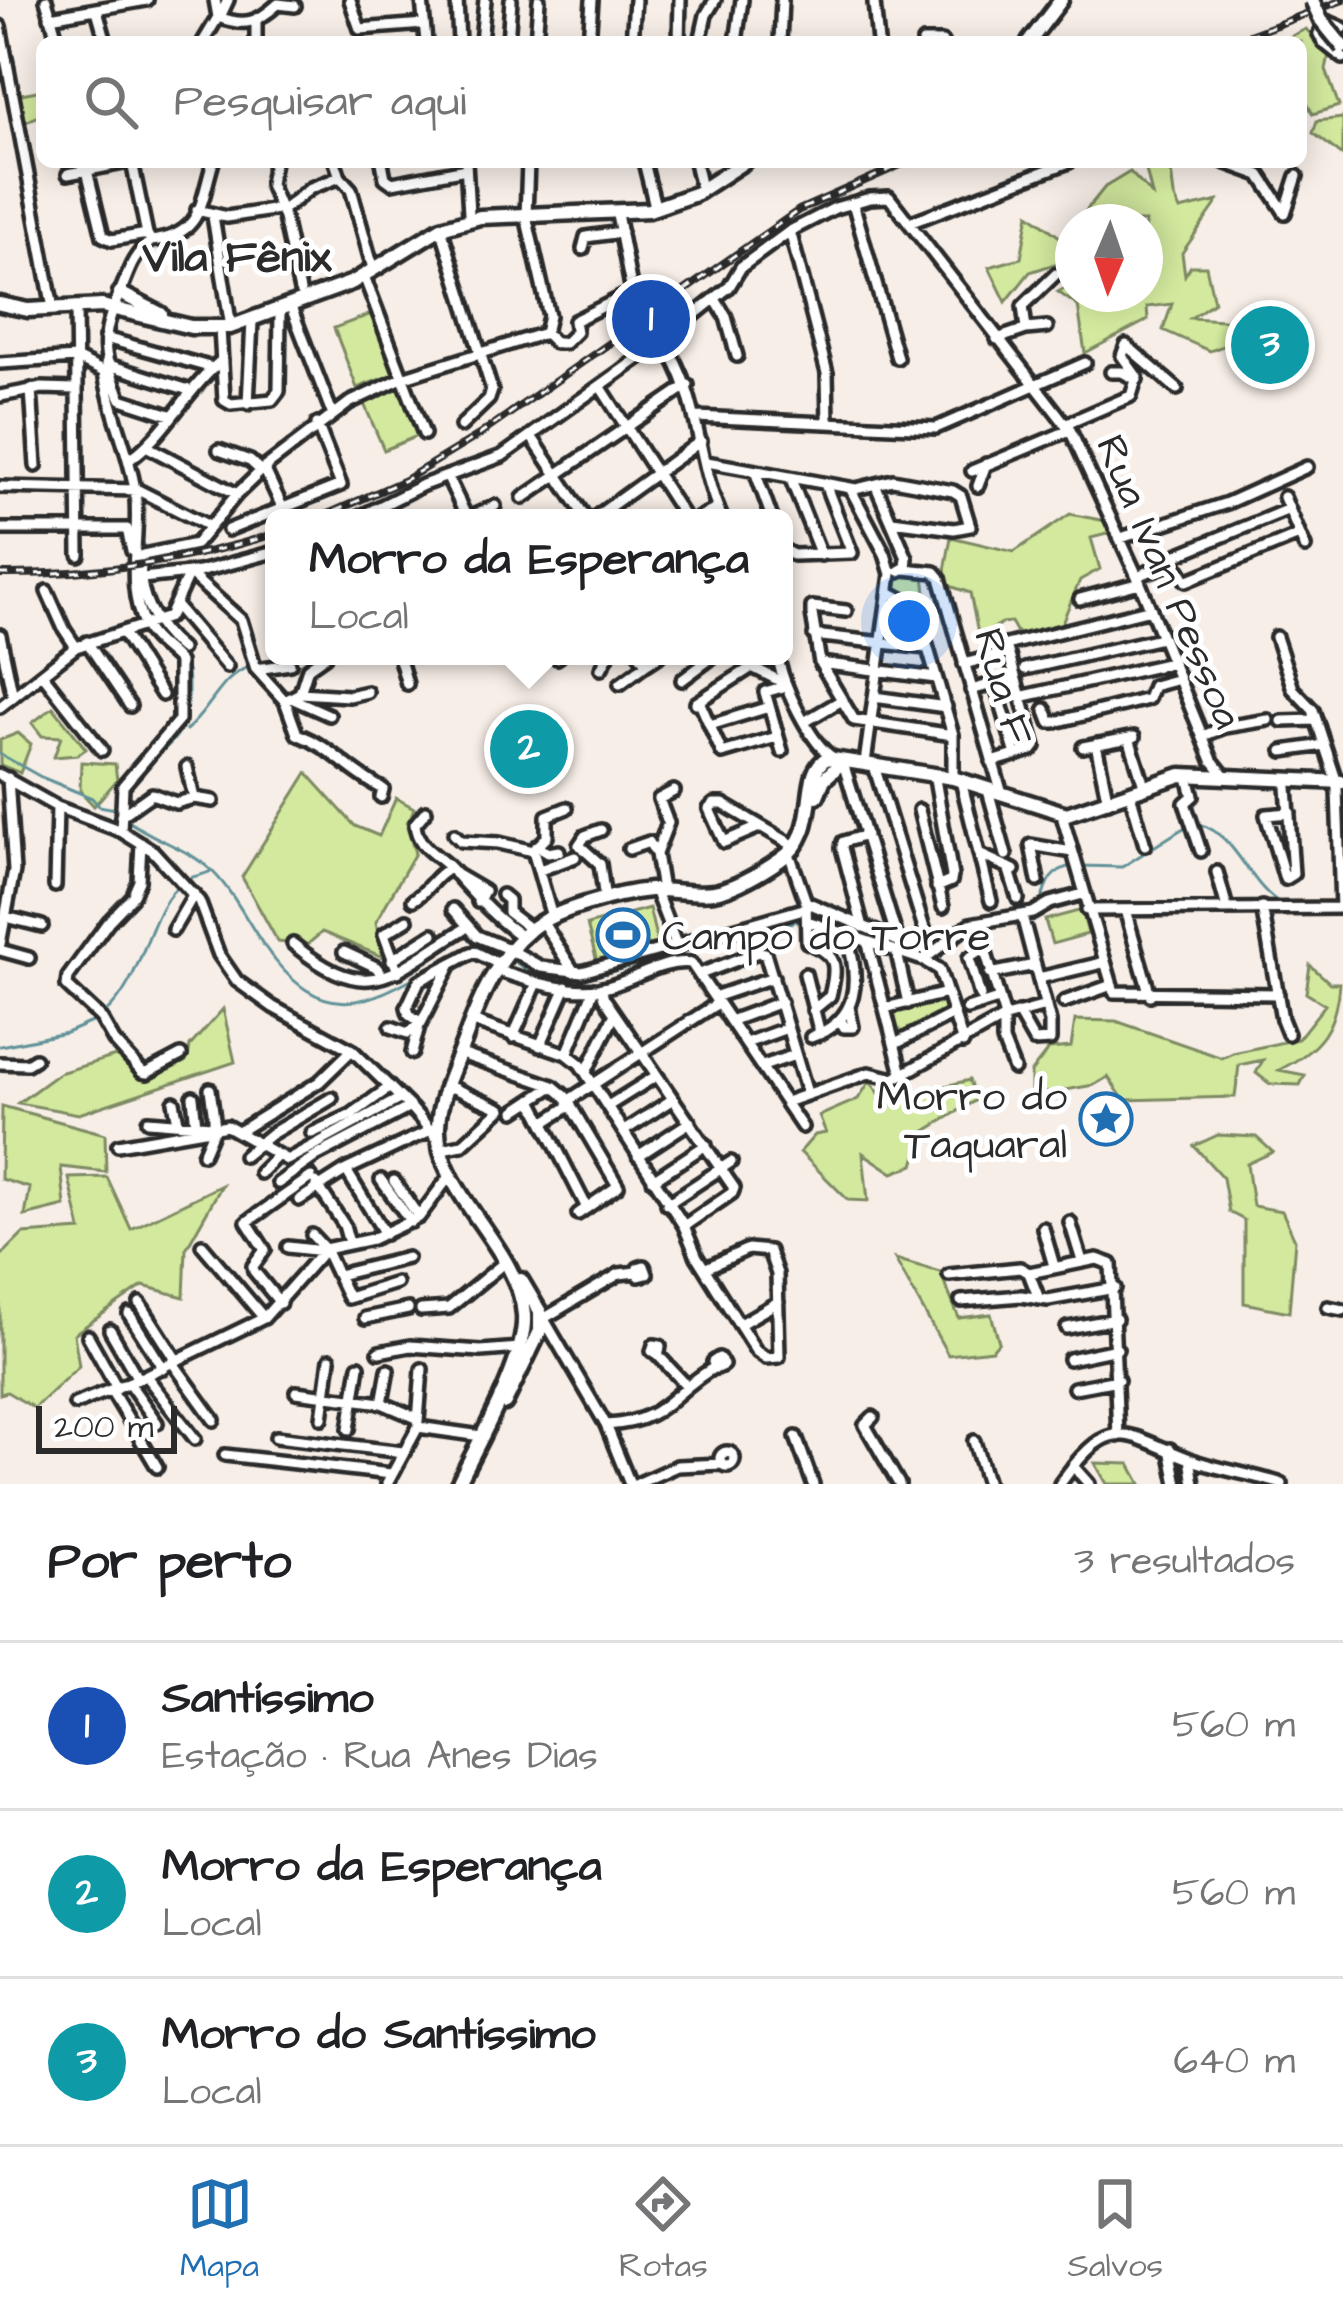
<!DOCTYPE html>
<html lang="pt">
<head>
<meta charset="utf-8">
<style>
	body { margin:0; font-family:"Architects Daughter",sans-serif; background:#f2f2f2; color:#202124 }
	.compass { position:absolute; left:1055px; top:204px; width:108px; height:108px; border-radius:50%; background:#fff; box-shadow:0 6px 30px #0003; rotate:182deg }
	.scale { position:absolute; left:36px; bottom:30px; width:141px; box-sizing:border-box; padding-left:12px; border:6px solid #2b2b2b; border-top:0; font-size:33px; line-height:42px; white-space:nowrap; color:#2b2b2b; -webkit-text-stroke:9px #fff; paint-order:stroke }
	.you { position:absolute; left:909px; top:621px; width:42px; height:42px; margin:-30px; border:9px solid #fff; border-radius:50%; background:#1a73e8; box-shadow:0 0 0 18px #1a73e833 }
	.badge { display:grid; place-items:center; width:78px; height:78px; border-radius:50%; background:#1f6fb2; color:#fff; font-size:39px; font-weight:700 }
	.pin { position:absolute; translate:-50% -50%; border:6px solid #fff; box-shadow:0 3px 12px #0006 }
	.popup { position:absolute; left:265px; top:509px; width:528px; height:156px; box-sizing:border-box; display:grid; place-content:center; border-radius:18px; background:#fff; filter:drop-shadow(0 3px 9px #0005); font-size:39px; white-space:nowrap; color:#757577 }
	.popup b { font-size:45px; color:#202124 }
	.popup::after { content:''; position:absolute; left:50%; top:100%; margin-left:-24px; border:24px solid transparent; border-top-color:#fff }
	.list { margin:0; padding:0; list-style:none }
	h2 { display:flex; justify-content:space-between; align-items:center; height:156px; margin:0; padding:0 48px; font-size:51px }
	h2 small { font-size:39px; font-weight:400; color:#757577 }
	.list li { display:grid; grid-template-columns:78px 1fr auto; gap:36px; align-items:center; box-sizing:border-box; height:168px; padding:0 48px; border-top:3px solid #e0e0e0 }
	.list b { display:block; font-size:45px; white-space:nowrap }
	.list p { margin:0; font-size:39px; white-space:nowrap; color:#757577 }
	.list em { font-size:39px; font-style:normal; color:#757577 }
	.icon { flex:none; width:66px; height:66px; fill:none; stroke:currentColor; stroke-width:2; stroke-linecap:round; stroke-linejoin:round }
	.map { position:relative; flex:none; width:1343px; height:1484px; overflow:hidden }
	.search { position:absolute; background:#fff; box-shadow:0 6px 30px #0003; left:36px; right:36px; top:36px; height:132px; display:flex; align-items:center; gap:30px; box-sizing:border-box; padding:0 42px; border-radius:18px; color:#757577; font-size:45px }
	.sheet { height:660px; background:#fff }
	nav { display:flex; justify-content:space-around; align-items:center; box-sizing:border-box; height:168px; border-top:3px solid #e0e0e0; background:#fff; font-size:33px; color:#757577 }
	nav a { display:grid; justify-items:center; gap:6px }
	nav .on { color:#1f6fb2 }
	.map>svg:first-child { display:block }
	.green { fill:#d2e99e; stroke:#7e8a64; stroke-width:3 }
	.lines { fill:none; stroke-linecap:round; stroke-linejoin:round }
	.stream { stroke:#629299; stroke-width:3 }
	.minor-casing { stroke:#2b2b2b; stroke-width:18 }
	.major-casing { stroke:#2b2b2b; stroke-width:21 }
	.minor { stroke:#fff; stroke-width:9 }
	.major { stroke:#fff; stroke-width:12 }
	.rail-casing { stroke:#2b2b2b; stroke-width:8 }
	.rail { stroke:#fff; stroke-width:3; stroke-dasharray:9; stroke-linecap:butt }
	.major-bridge-casing { stroke:#2b2b2b; stroke-width:21; stroke-linecap:butt }
	.major-bridge { stroke:#fff; stroke-width:12 }
	.labels { text-anchor:middle; stroke-width:10; stroke-linejoin:round; paint-order:stroke }
	.street-label { font-size:42px; fill:#2b2b2b; stroke:#fff }
	.poi-label { font-size:42px; fill:#2b2b2b; stroke:#fff; text-anchor:start }
	.neighbourhood-label { font-size:45px; font-weight:bold; fill:#2b2b2b; stroke:#fff }
</style>
</head>
<body>
<div class="map">
<svg width="1343" height="1484" viewBox="0 0 1343 1484">
	<rect width="100%" height="100%" fill="#f7eee7"/>
	<filter id="ink" filterUnits="userSpaceOnUse"><feTurbulence type="fractalNoise" baseFrequency=".00833" numOctaves="2"/><feDisplacementMap in="SourceGraphic" scale="24" xChannelSelector="R" yChannelSelector="G"/><feConvolveMatrix kernelMatrix="1 2 1 2 8 2 1 2 1" color-interpolation-filters="sRGB"/></filter>
	<g filter="url(#ink)">
		<path class="green" d="M1306 29 1329 54 1326 70 1339 106 1313 114 1301 93V42H1279Z
			M42 90V114L22 124 16 95Z
			M1343 118V156L1313 133 1317 121Z
			M1155 162H1170L1174 196 1180 210 1218 201 1182 253 1185 275 1191 266H1206L1214 302 1191 318 1223 320 1258 333 1210 351 1163 330 1172 304 1147 307 1148 320 1085 353 1078 306 1058 292 1073 284V294H1145V222H1081L1080 218 1105 187 1130 172 1152 195 1145 166Z
			M1029 214 1065 241 1073 240V258L1030 272 1006 302 989 267 1021 258Z
			M374 313 397 373 357 388 334 328Z
			M399 383 422 434 384 450 362 399Z
			M1070 514 1106 521 1111 533 1091 538 1100 569 1080 580 1061 625 1019 636 1011 622 1001 623 979 639 970 593 950 586 945 571 951 537 1014 552Z
			M924 575 926 593 904 596 896 591V576Z
			M53 707 86 749 77 755 54 757 61 737 42 736 32 723Z
			M18 733 31 744 20 773 0 765V740Z
			M81 762 115 764 117 780 94 806 80 791Z
			M307 773 355 826 379 836 396 798 414 808 407 827 415 853 376 922 383 957 322 932 307 945 278 942 242 877Z
			M649 908 658 946 597 962 587 925Z
			M1082 910 1088 934 1052 944 1045 920Z
			M1310 965 1330 983H1339C1336 1028 1321 1049 1279 1070L1305 1075 1300 1085 1270 1084 1256 1073 1263 1060 1239 1065 1235 1097 1124 1100 1108 1077 1094 1085 1031 1096V1072L1049 1049 1071 1047 1075 1020 1116 1021 1222 1058 1233 1053 1298 1039 1325 1005 1306 993Z
			M947 994 952 1012 895 1042 886 1009Z
			M223 1009 235 1062 79 1114 18 1103 59 1073 116 1056 142 1077 188 1057 190 1046Z
			M969 1080 976 1100 924 1132 914 1165 893 1173 863 1153 868 1201 848 1200 800 1152 815 1135 826 1133 819 1116 858 1099 870 1081 885 1101Z
			M2 1106 105 1134 106 1172 61 1167 65 1206 25 1216 30 1188 1 1179Z
			M1218 1135 1256 1137 1273 1152 1247 1164 1253 1206 1282 1211 1295 1240 1289 1312 1244 1303V1220L1229 1212 1223 1178 1194 1146Z
			M107 1177 131 1229 222 1185 186 1249 184 1297 143 1286 74 1334 79 1366 34 1408 7 1392 0 1394V1257L23 1234 81 1230 69 1178Z
			M895 1259 940 1272 959 1318 991 1314 999 1342 992 1350 948 1355Z
			M1095 1463 1130 1464 1141 1484H1107Z"/>
		<g class="lines">
			<path class="stream" d="M0 369 28 365
				M153 624 169 644
				M186 730C210 711 221 676 249 667
				M0 754 41 777 92 798 99 806 116 809
				M128 793C151 744 188 754 188 691 188 678 188 665 181 654
				M127 820C155 841 187 847 213 872 234 893 248 923 265 947 336 1048 389 985 470 948L483 947 500 954
				M1080 866 1122 867 1182 829 1198 824C1237 833 1248 886 1282 904
				M1042 902C1044 884 1053 870 1071 866
				M810 918 898 947
				M907 950 926 952 960 926
				M515 962 534 975 581 980 801 920
				M104 1014C146 979 147 907 184 881 193 875 202 876 211 871
				M0 1046 66 1033 96 1020"/>
			<g class="minor-casing">
				<path id="minor" d="M46 0 58 42
					M350 0 360 29 424 24
					M422 0 426 42
					M457 0 459 42
					M874 3 878 42
					M97 10 106 42
					M50 17 147 0
					M218 17C245 27 257 23 278 4L295 6
					M220 17 228 0
					M0 26 52 303
					M1343 28 1329 22 1319 34 1324 43 1343 58
					M203 42 218 17 215 0
					M256 42V22
					M481 42 485 0
					M508 42 511 0
					M536 42 539 0
					M589 42 592 0
					M632 42 635 0
					M679 42 680 0
					M700 42 706 15 715 0
					M736 42 742 0
					M780 42 782 0
					M923 42H942
					M85 162 103 236 112 240 147 234
					M132 162 147 234 151 241C129 260 130 271 118 297 99 339 103 358 121 399L170 415
					M274 162 270 184 284 218 300 291
					M335 162 340 177 351 189 372 265
					M382 162 385 178 392 183 466 169
					M466 162 469 214
					M528 162 526 216 549 316 545 333
					M644 162 654 202
					M695 162 700 184
					M1224 162 1260 175 1285 213 1297 176
					M68 174 129 162
					M853 203 897 358
					M197 210 227 217 285 208 311 188 340 177
					M213 216 230 321
					M909 223 1069 162
					M441 228 492 390 489 399 461 426
					M790 231 827 373 828 423
					M151 241C202 235 200 205 213 162
					M583 249 586 237 621 232
					M364 276 424 434
					M715 299 726 317 737 356
					M76 306 79 555
					M291 307 332 413
					M574 321 632 292 617 214
					M220 328 224 400 231 404 272 400 279 391 280 311
					M1026 329 1023 306 1056 274
					M545 333 555 343H565L576 332 574 321
					M105 338 213 368
					M997 339 1026 329 1047 327
					M662 340C702 397 695 458 722 518
					M0 363 76 358 104 372C110 412 129 450 135 490 142 537 123 583 146 628 153 642 169 650 179 662V720L123 786 121 831
					M106 364 192 391
					M1111 372H1122L1137 380
					M600 386 685 518
					M31 389 36 466
					M0 396 42 388 75 389
					M248 404 252 321
					M696 417 936 428 1085 363
					M1066 424 1131 396 1137 377 1122 356 1126 345 1177 389
					M531 436 586 518
					M148 447 237 494
					M219 450 250 461 261 471
					M129 460C166 434 186 390 222 360
					M707 462 856 489 893 480 953 491 961 496 970 526 954 529 892 521
					M264 468 283 509
					M755 471 772 518
					M972 471 1070 430
					M447 476 467 518
					M790 477 821 555
					M876 486 907 558 906 567 899 571
					M978 486 986 464
					M0 487 138 490 209 526
					M850 488 885 554 891 574 865 763
					M1284 497 1305 547
					M523 498 688 385
					M1289 509 1177 555 1174 562 1186 581 1299 535
					M357 518 423 485 502 456 657 345 729 287 741 267 790 231 835 208 870 198 889 197 1070 430 1137 576 1212 760 1224 775
					M468 518 495 506
					M594 518 701 441
					M699 518 718 508
					M0 529H127L132 551
					M228 530 341 485 317 424
					M1121 538 1227 503 1307 467
					M784 550 793 555 852 553 825 484
					M904 569 935 572 940 578 1002 794
					M189 573 241 620 256 669 285 701 300 693 308 668 325 656
					M1137 576 1174 562
					M142 578 199 572 274 552
					M47 591 64 629 76 647
					M889 592 911 604 918 614 953 735V778
					M1080 599 1140 583
					M175 605 227 667
					M846 611 812 607V614L820 663 854 720 953 735
					M123 633 162 695
					M0 635 13 697
					M814 635 926 648
					M1276 637 1293 689 1313 710 1337 783
					M87 642 130 706
					M181 649C156 629 133 589 143 555L196 544 237 494 264 468 349 403 402 378 545 333
					M399 656 407 684
					M640 656 647 664 659 656
					M749 656 752 667 784 683
					M778 656C781 682 811 746 834 758
					M557 658 560 656
					M820 663 936 678
					M964 664 1006 653
					M256 669 290 664
					M601 669 608 656
					M1025 669 1161 638
					M43 675 102 750
					M682 680 714 656
					M995 683 1016 755
					M620 684 647 664
					M971 690 1014 678
					M300 693 349 696 367 692
					M874 697 946 707
					M1020 697 1171 663
					M291 698 329 715
					M285 701 297 734C332 747 349 772 383 789L381 797
					M699 701 722 753 777 737
					M696 703 752 667
					M0 707 76 647 169 617 189 573
					M1045 709 1050 722H1055L1148 699 1153 686 1179 679
					M806 721 842 700
					M1282 721 1316 720
					M710 725 769 707
					M1203 736 1225 727 1268 720
					M1129 738 1144 785
					M1096 744 1108 802
					M1083 747 1134 737
					M782 751 765 692 786 686
					M1283 751 1324 745
					M992 762 1032 750 1035 746 1006 645 1151 609
					M844 766 898 941
					M187 767 194 798
					M0 775 57 807 121 831 153 851 199 901 219 955 237 981 273 1007 352 1050 412 1109 437 1138
					M935 779 952 876 951 881 937 887
					M1189 781 1193 796 1185 803 1201 851
					M962 785 991 901
					M1287 787 1293 874 1285 879 1266 815 1290 813
					M1337 789 1341 908
					M989 794 1006 855
					M1131 797 1145 845
					M919 810 943 907
					M426 811 415 824C417 848 436 853 451 869 474 894 493 917 522 937
					M121 816 152 794 176 803 194 798 213 801
					M1063 819 1114 992 1278 994
					M759 827 724 842 709 809 714 804H723L796 847
					M601 830 585 836 579 845 600 864 605 900
					M454 834 461 841 499 843 533 851 552 917
					M141 843 139 881 132 897 108 922 68 977 67 986 101 1018 114 1041 142 1072 147 1073 181 1055
					M537 846 548 853 559 851
					M629 849 649 842 656 854
					M533 851 547 837V816L567 808
					M979 854 1014 870
					M791 859 806 902 807 942C837 955 838 963 830 996L813 1010
					M1008 867 1018 899
					M540 870 575 857
					M1217 872 1227 908
					M455 874 484 891 478 902
					M1038 881 1031 845 1072 852
					M55 886 57 807
					M662 890 656 854 668 823 659 799 674 791
					M502 895 508 900V912L530 929
					M657 895 676 944
					M413 900C429 891 433 876 450 868
					M806 902 898 941 918 944 927 938 875 769
					M1262 907 1282 1019 1288 1034
					M453 909 477 936 511 950
					M1087 910 1343 908
					M1125 910 1150 995
					M6 917 42 926
					M807 921 923 960 970 924 1033 913 1050 903 1083 894
					M977 923 1005 1017
					M545 926 574 972
					M863 927 842 848 843 842 866 835
					M173 930 194 894
					M0 944 14 871 8 778
					M293 944C372 1009 392 972 466 928
					M868 944 902 1074
					M0 950 29 958
					M344 952 376 967 383 976
					M516 953 541 967 582 972 807 908
					M897 953 908 1003
					M392 960 433 934
					M923 960 939 969 963 1043
					M451 964 421 1023 409 1014 407 1007 419 981 471 953 475 952 501 965
					M398 972 384 934 407 920
					M502 972C532 982 567 993 598 989 630 984 659 959 691 963L802 1127
					M700 974 758 952 765 953 807 1093
					M805 974 820 1034
					M990 974 1035 965
					M1039 978 1102 963
					M601 988 604 998 734 1188 732 1193 684 1226
					M980 996 969 958 983 949
					M714 997 773 977
					M1064 1002 1109 986
					M885 1008 947 993
					M967 1009 998 999
					M1018 1013 1034 1041 1050 1040V1022L1022 916
					M1003 1019V1041L1014 1069
					M841 1020 844 1027H853L849 1007
					M730 1021 781 1002
					M475 1022 567 1054 580 1064 684 1226 697 1257 756 1351 766 1358 779 1357 777 1274 769 1251 748 1249 706 1268
					M391 1027 408 1033 421 1023
					M513 1037 537 983
					M811 1037C860 1020 860 980 847 936
					M746 1043 787 1028
					M895 1044 953 1014
					M540 1046 566 987
					M412 1053 419 1026
					M567 1054 594 989
					M464 1055 553 1086 565 1096 618 1186 578 1214
					M0 1063 27 1064 35 1059
					M763 1066 795 1055
					M586 1072 615 1014
					M193 1097 196 1125
					M569 1100 718 1003
					M174 1102 178 1122
					M533 1102 587 1208
					M786 1102 869 1073 894 1079 1005 1017 1046 1006
					M608 1106 656 1076
					M515 1111 553 1086
					M148 1121 212 1126
					M545 1122 571 1105
					M240 1131 319 1082 352 1050
					M624 1131 673 1099
					M312 1133 351 1115 390 1087
					M118 1145 227 1126 287 1160 401 1098
					M447 1148 462 1145 501 1109 453 1088
					M203 1154 215 1126 210 1089
					M244 1156 271 1134 332 1098
					M638 1156 690 1122
					M346 1170 385 1234
					M260 1173 278 1155
					M381 1180 411 1222
					M653 1180 706 1145
					M394 1181 419 1217
					M278 1183 316 1156 410 1107
					M316 1183 344 1225 349 1243
					M299 1200 346 1170 431 1130
					M667 1204 731 1162
					M1070 1222 1082 1261
					M1043 1228 1054 1266
					M312 1235 325 1249 348 1298 396 1283
					M202 1245 264 1318
					M288 1247 323 1251
					M644 1266 647 1274 639 1276 638 1268Z
					M1029 1273 1097 1259 1111 1264 1118 1436
					M338 1275 407 1258
					M949 1275 1020 1268 1029 1273 1039 1299
					M961 1301 1021 1296 1048 1300 1115 1288
					M140 1303 177 1361
					M280 1303 254 1271 253 1266 265 1250 247 1222 311 1177
					M1328 1307 1343 1310
					M421 1310 449 1308 505 1262
					M129 1314 163 1368
					M541 1314 606 1425 630 1484
					M365 1318 408 1309
					M543 1319 619 1274 636 1272
					M740 1324 778 1302
					M1067 1328 1116 1319
					M110 1330 138 1379
					M88 1336 117 1388
					M654 1345 660 1346 659 1352 652 1351Z
					M379 1352 410 1346 481 1351 520 1348
					M656 1353 686 1385
					M719 1358 723 1365 717 1368 713 1362Z
					M1069 1359 1117 1349
					M173 1363 214 1420
					M146 1376 195 1439
					M129 1383 157 1423
					M1074 1388 1118 1380
					M111 1390 157 1467
					M296 1392 382 1403 417 1418
					M382 1403 388 1370
					M75 1404 138 1379 264 1318 325 1249 372 1239 419 1217 451 1174
					M873 1417 865 1425 899 1484
					M322 1418 330 1359
					M418 1421 422 1369
					M606 1425C667 1422 669 1393 715 1367
					M418 1427 481 1436
					M349 1429 359 1366
					M276 1437 403 1452
					M796 1437 813 1484
					M974 1441 987 1484
					M1170 1449 1177 1484
					M720 1459a7 7 0 1 1 14 0a7 7 0 1 1-14 0Z
					M225 1455 391 1474
					M1190 1459 1194 1484
					M1073 1466 1089 1484
					M387 1484 418 1427
					M637 1484 677 1466 722 1464
					M1060 1484C1114 1407 1127 1437 1198 1462 1226 1471 1255 1475 1282 1484"/>
			</g>
			<g class="major-casing">
				<path id="major" d="M1029 42 1061 0
					M120 293 161 314
					M0 304 28 310 102 306 191 327H230L353 282 441 228 480 217 649 210 695 194 744 162
					M817 796 824 779 836 768
					M505 1403 540 1331V1312L521 1280
					M458 1484C478 1442 527 1359 524 1315 519 1247 435 1192 438 1126 439 1097 455 1066 465 1039 479 1000 497 957 530 930 553 910 619 893 650 890 672 889 693 895 714 892 737 888 761 873 780 860 825 830 797 776 827 758L953 778 1067 814 1181 775 1343 782"/>
			</g>
			<use href="#minor" class="minor"/>
			<use href="#major" class="major"/>
			<g class="rail-casing">
				<path id="rail" d="M1231 42 1343 0
					M319 518 405 480 479 435 799 210 907 162
					M0 574C93 575 185 562 274 534"/>
			</g>
			<use href="#rail" class="rail"/>
			<g class="major-bridge-casing">
				<path id="major-bridge" d="M1312 0 1321 20 1343 47"/>
			</g>
			<use href="#major-bridge" class="major-bridge"/>
		</g>
	</g>
	<defs>
		<g id="stadium-ring" transform="scale(2.7)"><circle r="9.5" fill="#fff" stroke="#1f6fb2" stroke-width="1.5"/><path d="M0-5a6.5 5 0 1 0 0 10a6.5 5 0 1 0 0-10ZM-3.5-1.8h7v3.6h-7Z" fill="#1f6fb2"/></g>
		<g id="sight-ring" transform="scale(2.7)"><circle r="9.5" fill="#fff" stroke="#1f6fb2" stroke-width="1.5"/><path d="M0-6L1.8-2.2L6-1.7L2.9 1.2L3.7 5.4L0 3.3L-3.7 5.4L-2.9 1.2L-6-1.7L-1.8-2.2Z" fill="#1f6fb2"/></g>
	</defs>
	<g fill-rule="evenodd">
		<use href="#stadium-ring" x="623" y="935"/>
		<use href="#sight-ring" x="1106" y="1119"/>
	</g>
	<g class="labels">
		<g class="street-label">
			<text transform="translate(1171 581) rotate(67)" y="15">Rua Ivan Pessoa</text>
			<text transform="translate(1005 686) rotate(74)" y="15">Rua F</text>
		</g>
		<g class="poi-label">
			<text x="662" y="950">Campo do Torre</text>
			<text x="1067" y="1110" text-anchor="end">Morro do<tspan x="1067" dy="48">Taquaral</tspan></text>
		</g>
		<g class="neighbourhood-label">
			<text x="237" y="271">Vila Fênix</text>
		</g>
	</g>
</svg>
<svg class="compass" viewBox="-18 -18 36 36"><path d="M0-13l5 13h-10z" fill="#e53935"/><path d="M0 13l5-13h-10z" fill="#757577"/></svg>
<div class="scale">200 m</div>
<div class="you"></div>
<div class="pin badge" style="left:651px;top:319px;background:#1a4fb4">1</div>
<div class="pin badge" style="left:529px;top:749px;background:#0f9aa8">2</div>
<div class="popup"><b>Morro da Esperança</b>Local</div>
<div class="pin badge" style="left:1270px;top:345px;background:#0f9aa8">3</div>
<div class="search"><svg class="icon" aria-label="search" viewBox="0 0 24 24"><circle cx="10" cy="10" r="6"/><path d="M15 15l6 6"/></svg>Pesquisar aqui</div>
</div>
<section class="sheet">
<h2>Por perto<small>3 resultados</small></h2>
<ul class="list">
<li><span class="badge" style="background:#1a4fb4">1</span><div><b>Santíssimo</b><p>Estação · Rua Anes Dias</p></div><em>560 m</em></li>
<li><span class="badge" style="background:#0f9aa8">2</span><div><b>Morro da Esperança</b><p>Local</p></div><em>560 m</em></li>
<li><span class="badge" style="background:#0f9aa8">3</span><div><b>Morro do Santíssimo</b><p>Local</p></div><em>640 m</em></li>
</ul>
</section>
<nav>
<a class="on"><svg class="icon" aria-label="map" viewBox="0 0 24 24"><path d="M3 6l6-2 6 2 6-2v14l-6 2-6-2-6 2zM9 4v14M15 6v14"/></svg>Mapa</a>
<a><svg class="icon" aria-label="directions" viewBox="0 0 24 24"><path d="M12 3l9 9-9 9-9-9zM9 14v-3h6M13 9l2 2-2 2"/></svg>Rotas</a>
<a><svg class="icon" aria-label="saved" viewBox="0 0 24 24"><path d="M7 4h10v16l-5-4-5 4z"/></svg>Salvos</a>
</nav>
</body>
</html>
